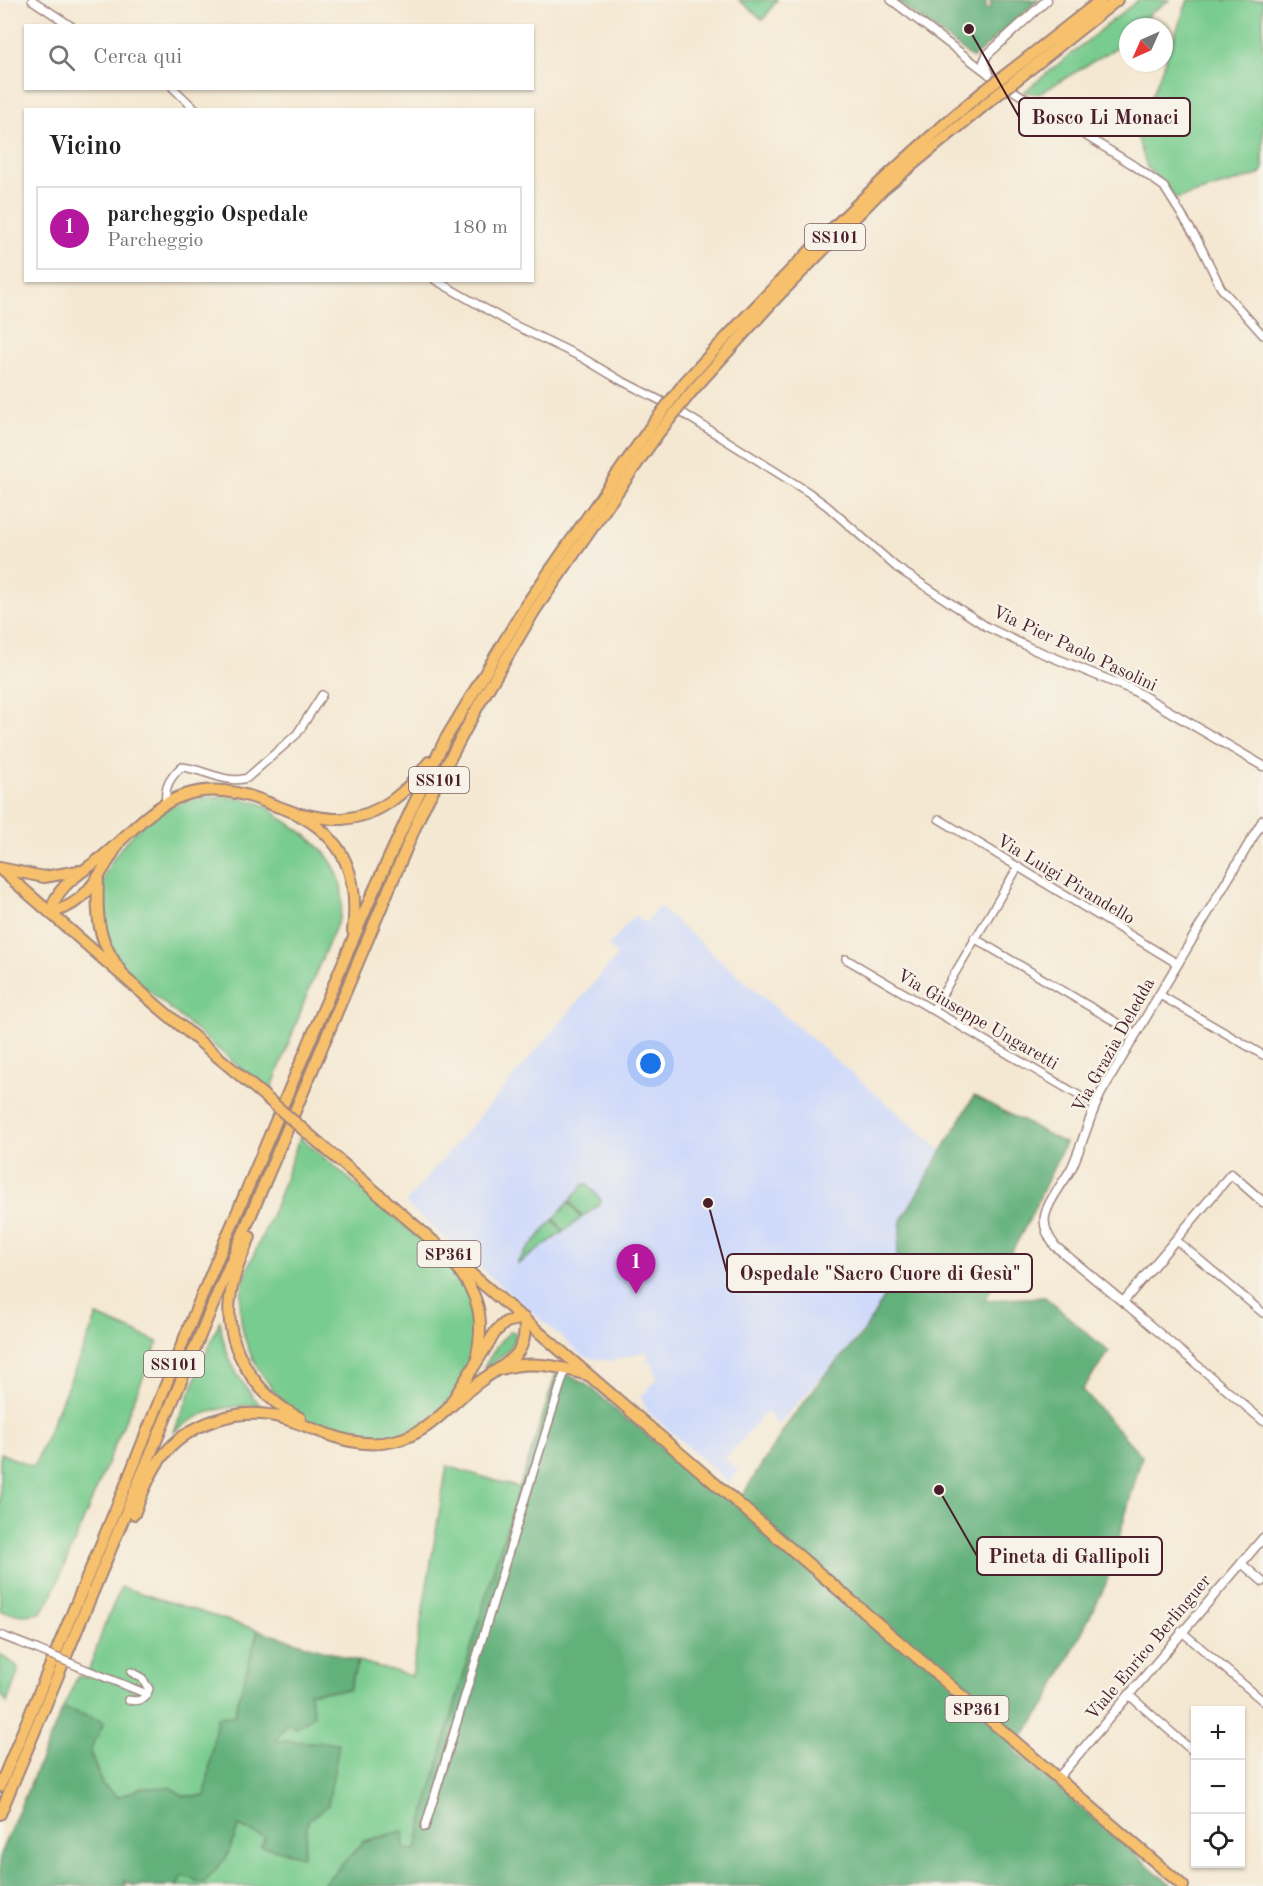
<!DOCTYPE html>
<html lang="it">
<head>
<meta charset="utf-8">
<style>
	body { margin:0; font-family:"Old Standard TT",serif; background:#f6f6f6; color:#222 }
	.controls { position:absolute; right:18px; bottom:18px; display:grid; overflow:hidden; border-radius:0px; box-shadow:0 2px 4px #0004 }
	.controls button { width:54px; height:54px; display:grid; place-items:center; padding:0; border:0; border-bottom:2px solid #e0e0e0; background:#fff; color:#222; font:30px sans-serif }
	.compass { position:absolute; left:1119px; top:18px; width:54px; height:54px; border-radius:50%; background:#fff; box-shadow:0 2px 4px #0004; rotate:225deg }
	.you { position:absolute; left:651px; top:1064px; width:21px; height:21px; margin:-15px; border:4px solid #fff; border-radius:50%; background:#1a73e8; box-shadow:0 0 0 9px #1a73e833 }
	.badge { display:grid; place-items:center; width:39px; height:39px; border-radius:50%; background:#b5179e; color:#fff; font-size:20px; font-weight:700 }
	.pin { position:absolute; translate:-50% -50px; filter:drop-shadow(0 2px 3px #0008) }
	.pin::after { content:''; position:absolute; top:32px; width:21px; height:18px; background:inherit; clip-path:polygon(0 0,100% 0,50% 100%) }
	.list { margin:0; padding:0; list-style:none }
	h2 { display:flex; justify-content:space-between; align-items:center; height:78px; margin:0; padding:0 24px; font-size:26px }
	h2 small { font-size:20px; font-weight:400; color:#767676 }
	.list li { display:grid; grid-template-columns:39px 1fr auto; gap:18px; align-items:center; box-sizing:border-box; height:84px; margin:0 12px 12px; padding:0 12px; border:2px solid #e0e0e0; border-radius:0px }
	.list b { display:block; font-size:22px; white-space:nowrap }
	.list p { margin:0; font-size:20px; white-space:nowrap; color:#767676 }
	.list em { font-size:20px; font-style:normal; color:#767676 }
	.icon { flex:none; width:33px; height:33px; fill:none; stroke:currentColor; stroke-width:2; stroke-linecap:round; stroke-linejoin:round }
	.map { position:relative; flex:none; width:1263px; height:1886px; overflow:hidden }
	.search { position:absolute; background:#fff; box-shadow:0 2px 4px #0004; left:24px; top:24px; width:510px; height:66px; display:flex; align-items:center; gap:15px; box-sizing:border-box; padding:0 21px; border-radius:0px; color:#767676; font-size:22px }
	.panel { position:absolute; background:#fff; box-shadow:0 2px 4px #0004; left:24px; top:108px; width:510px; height:174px; border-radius:0px }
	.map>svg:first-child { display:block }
	.built { fill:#cfdafa }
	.green { fill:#79cc8f; stroke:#62765d; stroke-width:1.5 }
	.forest { fill:#62b07a; stroke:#566852; stroke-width:1.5 }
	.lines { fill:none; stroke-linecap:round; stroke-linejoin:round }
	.minor-casing { stroke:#9f847e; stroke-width:10 }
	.tertiary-casing { stroke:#9f847e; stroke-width:11 }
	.primary-casing { stroke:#9f847e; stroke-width:14 }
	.trunk-casing { stroke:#9f847e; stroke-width:14 }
	.minor { stroke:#fff; stroke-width:7 }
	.tertiary { stroke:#fff; stroke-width:8 }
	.primary { stroke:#f7c06c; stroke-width:10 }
	.trunk { stroke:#f7c06c; stroke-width:10 }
	.minor-bridge-casing { stroke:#9f847e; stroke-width:10; stroke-linecap:butt }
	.primary-bridge-casing { stroke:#9f847e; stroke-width:14; stroke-linecap:butt }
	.trunk-bridge-casing { stroke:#9f847e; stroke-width:14; stroke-linecap:butt }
	.minor-bridge { stroke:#fff; stroke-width:7 }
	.primary-bridge { stroke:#f7c06c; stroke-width:10 }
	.trunk-bridge { stroke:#f7c06c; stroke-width:10 }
	.labels { text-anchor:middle; stroke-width:5; stroke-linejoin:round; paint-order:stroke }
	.shield { fill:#f7f3e8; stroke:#7e5f64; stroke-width:1.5 }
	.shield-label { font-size:16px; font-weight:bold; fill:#4a1f2b }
	.street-label { font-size:18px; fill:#4a1f2b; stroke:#f7f3e8 }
	.leader { fill:none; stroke:#4a1f2b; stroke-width:2 }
	.callout-dot { fill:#4a1f2b; stroke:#f7f3e8; stroke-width:2 }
	.callout { fill:#f7f3e8; stroke:#4a1f2b; stroke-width:2 }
	.callout-label { font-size:20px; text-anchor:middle; font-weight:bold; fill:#4a1f2b }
</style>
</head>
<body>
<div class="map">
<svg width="1263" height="1886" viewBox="0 0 1263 1886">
	<rect width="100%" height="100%" fill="#f7f3e8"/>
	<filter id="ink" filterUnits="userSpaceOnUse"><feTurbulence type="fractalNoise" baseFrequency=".0167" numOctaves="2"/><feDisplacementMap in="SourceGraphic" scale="12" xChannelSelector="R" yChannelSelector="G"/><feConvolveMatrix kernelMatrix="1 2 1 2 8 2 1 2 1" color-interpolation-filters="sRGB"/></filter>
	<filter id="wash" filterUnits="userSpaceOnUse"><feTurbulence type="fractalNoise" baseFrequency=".008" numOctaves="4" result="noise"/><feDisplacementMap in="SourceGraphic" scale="24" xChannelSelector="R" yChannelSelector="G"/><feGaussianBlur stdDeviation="1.35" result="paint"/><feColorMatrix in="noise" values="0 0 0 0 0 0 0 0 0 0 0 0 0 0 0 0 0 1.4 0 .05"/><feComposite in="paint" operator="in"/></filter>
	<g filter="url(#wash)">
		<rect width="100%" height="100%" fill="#f4e8d2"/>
		<path class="built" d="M659 907 987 1190 963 1221 778 1425 766 1412 725 1459 739 1471 729 1483 645 1409 641 1393 644 1394 657 1379 653 1365 649 1362 646 1363 645 1361 649 1360 646 1351 611 1361 590 1358 582 1355 405 1203 618 955 608 946 635 915 645 923Z"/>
		<path class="green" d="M739 0H777L763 20Z
			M1138 0H1169L1152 12 1137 27H1128V37L1119 46 1039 94 1024 92Z
			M1188 0H1263V170L1258 175 1176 199 1147 167 1137 136Z
			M206 797C220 797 235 796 248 800 255 802 264 804 270 808 274 812 278 817 284 820 320 843 351 870 340 917L311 984 270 1093 127 972C110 952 97 923 100 895 103 860 139 822 170 807 182 802 194 799 206 797Z
			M300 1137 441 1257C451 1268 464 1279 469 1293 495 1353 445 1434 379 1438 356 1439 312 1425 293 1411 283 1403 276 1394 269 1384 249 1359 237 1327 241 1295 245 1268 260 1243 270 1218 282 1192 289 1164 300 1137Z
			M584 1184 588 1185 601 1200 599 1205 582 1217 570 1201Z
			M569 1202 581 1218 564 1231 554 1219Z
			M553 1220 563 1232 518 1264 517 1262Z
			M97 1316 158 1342 50 1600 40 1613 24 1615 0 1611V1453L34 1467Z
			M220 1320C223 1354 238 1380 260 1405 225 1406 202 1410 174 1432Z
			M510 1332H515C517 1348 495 1362 483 1369L498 1344Z
			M447 1466 520 1488C498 1557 478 1626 458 1695 443 1747 428 1798 416 1851L404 1850 403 1831 364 1841 321 1886H177L182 1876 226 1858 239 1826 265 1838 262 1846 303 1855 308 1820 338 1744 275 1741 309 1692 349 1690 358 1661 412 1676Z
			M121 1587 258 1630 234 1716 217 1717 206 1796H184L142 1788 118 1797 102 1784 90 1751 104 1722 63 1708 78 1676 86 1678 104 1627Z
			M0 1654 17 1666 18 1672 7 1703 0 1693Z"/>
		<path class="forest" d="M895 0H986V9L991 8 990 0H1038L973 58Z
			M974 1096 1065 1143 1028 1222 985 1300 1045 1297 1109 1352 1082 1390 1142 1456 1106 1584 1045 1706 1013 1749 1172 1886H321L364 1842 403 1831 404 1849 416 1850 424 1814 495 1564 557 1371C591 1382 602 1397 627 1421H631L713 1492 742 1496 786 1426 824 1376 863 1333 894 1281 901 1221Z
			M258 1630 358 1661 349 1690 309 1692 314 1715 296 1728 287 1723 276 1741 339 1743 328 1805 308 1820 303 1856 261 1846 265 1838 239 1826 226 1858 204 1883 182 1876 177 1886H135L124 1881 126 1886H0V1854L63 1708 104 1722 90 1752 102 1784 118 1797 142 1788 170 1787 184 1796H205L217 1717 234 1716Z"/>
	</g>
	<g filter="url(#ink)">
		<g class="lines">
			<g class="minor-casing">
				<path id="minor" d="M32 0 71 26
					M891 0 990 75
					M1004 85 1133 165 1164 187 1198 241 1221 288 1263 335
					M173 88 196 110
					M435 280 512 324 581 357 618 379 673 407 808 492 827 506 896 567 987 627 1035 650
					M166 802C164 787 170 778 181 767 202 768 226 785 247 778L297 734 322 695
					M939 819 1178 964
					M974 938 1136 1034
					M846 959 1095 1105
					M1160 995 1263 1055
					M933 1010 1018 867
					M1176 1240 1263 1313
					M1123 1302 1263 1421
					M1241 1563 1263 1582
					M1181 1631 1263 1701
					M0 1635 36 1649
					M87 1670 147 1694
					M1129 1695 1196 1754
					M128 1700C140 1702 145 1700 149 1689L142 1678 131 1672
					M425 1827C472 1674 517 1521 566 1368"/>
			</g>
			<g class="tertiary-casing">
				<path id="tertiary" d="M989 74 984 62 987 55 1047 0
					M1035 650 1133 690 1263 766
					M1263 820 1101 1093C1089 1117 1083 1143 1072 1167 1064 1183 1049 1198 1045 1216 1043 1227 1049 1238 1055 1246L1123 1302 1231 1174 1263 1202
					M1058 1778 1263 1538"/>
			</g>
			<g class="primary-casing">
				<path id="primary" d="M0 869 156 1005 262 1094
					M312 1137 1183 1886"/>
			</g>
			<g class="trunk-casing">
				<path id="trunk" d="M1017 66 1101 0
					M1025 73 1117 0
					M685 382C780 279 876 180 984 91
					M693 390 777 297 883 189 992 99
					M301 814C314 816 329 820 342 819 381 816 407 792 429 762
					M119 843C101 871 88 905 51 912 56 885 82 873 102 857 129 835 150 806 185 795 212 786 241 792 266 802 275 806 286 809 295 813 346 838 359 878 353 931
					M0 868 44 877 79 871
					M98 879C96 921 98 941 124 976
					M250 1237C241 1257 233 1276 230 1298 224 1347 257 1397 300 1418
					M445 1251C473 1289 487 1306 477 1355
					M501 1369C532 1360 558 1366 588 1375
					M134 1514C141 1496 148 1477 159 1461 187 1421 243 1404 289 1420 325 1432 354 1450 394 1441 432 1433 451 1401 482 1380 509 1361 529 1355 524 1318L506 1322 496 1331 448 1408
					M0 1786 125 1487 195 1312 371 897 411 810 445 740 526 605 649 429
					M0 1814 209 1314 422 811 478 706 535 610 657 435"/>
			</g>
			<use href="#minor" class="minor"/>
			<use href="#tertiary" class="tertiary"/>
			<use href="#primary" class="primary"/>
			<use href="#trunk" class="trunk"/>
			<g class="minor-bridge-casing">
				<path id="minor-bridge" d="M36 1649 87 1670"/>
			</g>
			<g class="primary-bridge-casing">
				<path id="primary-bridge" d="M262 1094 312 1137"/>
			</g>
			<g class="trunk-bridge-casing">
				<path id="trunk-bridge" d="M984 91 1017 66
					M992 99 1025 73
					M649 429 685 382
					M657 435 693 390"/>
			</g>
			<use href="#minor-bridge" class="minor-bridge"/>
			<use href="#primary-bridge" class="primary-bridge"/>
			<use href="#trunk-bridge" class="trunk-bridge"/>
		</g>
	</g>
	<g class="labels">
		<g class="shield">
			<rect x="805" y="224" width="60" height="26" rx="4.5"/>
			<rect x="409" y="767" width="60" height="26" rx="4.5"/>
			<rect x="417.5" y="1241" width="63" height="26" rx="4.5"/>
			<rect x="144" y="1351" width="60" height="26" rx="4.5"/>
			<rect x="945.5" y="1696" width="63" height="26" rx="4.5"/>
		</g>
		<g class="shield-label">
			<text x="835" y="243">SS101</text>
			<text x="439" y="786">SS101</text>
			<text x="449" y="1260">SP361</text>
			<text x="174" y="1370">SS101</text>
			<text x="977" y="1715">SP361</text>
		</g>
		<g class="street-label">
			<text transform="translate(1075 648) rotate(25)" y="6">Via Pier Paolo Pasolini</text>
			<text transform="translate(1066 879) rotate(31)" y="6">Via Luigi Pirandello</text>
			<text transform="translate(978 1019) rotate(30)" y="6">Via Giuseppe Ungaretti</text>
			<text transform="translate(1113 1045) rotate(-61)" y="6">Via Grazia Deledda</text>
			<text transform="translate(1148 1647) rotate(-50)" y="6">Viale Enrico Berlinguer</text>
		</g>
	</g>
	<path class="leader" d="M969 29L1019 117M708 1203L727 1273M939 1490L977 1556"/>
	<g class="callout-dot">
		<circle cx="969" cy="29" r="6"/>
		<circle cx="708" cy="1203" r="6"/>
		<circle cx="939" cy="1490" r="6"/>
	</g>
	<g class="callout">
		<rect x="1019" y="98" width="171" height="38" rx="6"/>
		<rect x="727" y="1254" width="305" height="38" rx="6"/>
		<rect x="977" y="1537" width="185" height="38" rx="6"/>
	</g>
	<g class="callout-label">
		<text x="1105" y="124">Bosco Li Monaci</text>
		<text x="880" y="1280">Ospedale "Sacro Cuore di Gesù"</text>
		<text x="1069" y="1563">Pineta di Gallipoli</text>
	</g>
</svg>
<div class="controls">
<button>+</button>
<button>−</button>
<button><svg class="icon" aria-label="locate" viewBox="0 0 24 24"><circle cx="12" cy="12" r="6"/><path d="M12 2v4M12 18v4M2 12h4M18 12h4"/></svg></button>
</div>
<svg class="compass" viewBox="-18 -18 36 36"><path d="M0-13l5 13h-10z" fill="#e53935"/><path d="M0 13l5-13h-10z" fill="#767676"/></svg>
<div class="you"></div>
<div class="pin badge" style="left:636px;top:1294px">1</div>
<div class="search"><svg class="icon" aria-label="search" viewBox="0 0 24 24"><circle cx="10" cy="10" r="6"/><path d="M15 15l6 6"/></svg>Cerca qui</div>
<section class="panel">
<h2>Vicino<small></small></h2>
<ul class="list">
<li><span class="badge">1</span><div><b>parcheggio Ospedale</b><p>Parcheggio</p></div><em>180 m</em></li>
</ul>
</section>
</div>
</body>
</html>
